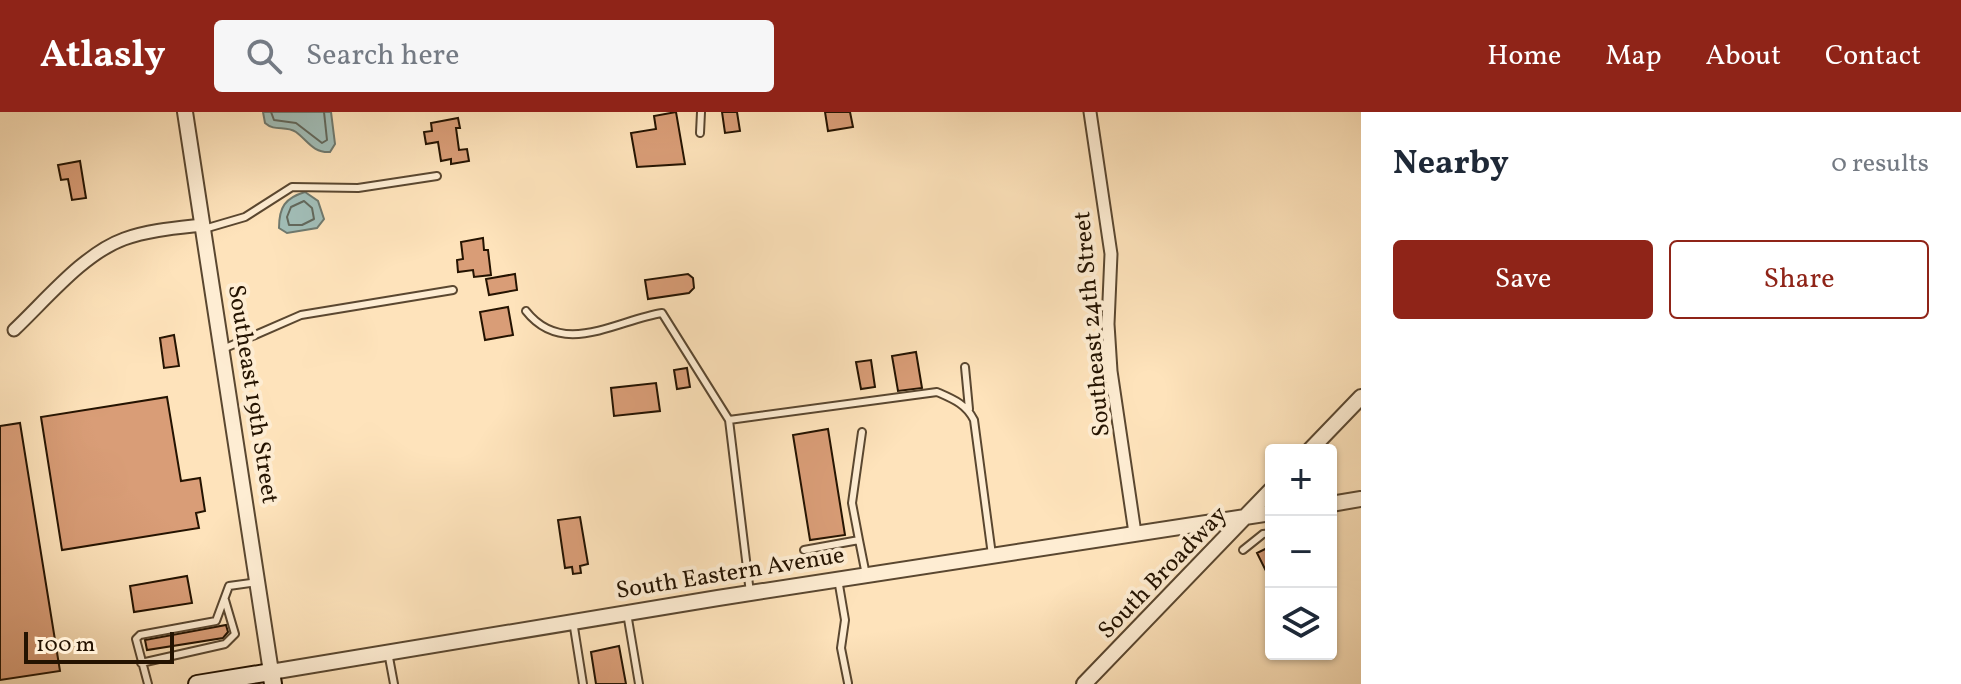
<!DOCTYPE html>
<html lang="en">
<head>
<meta charset="utf-8">
<style>
	body { margin:0; font-family:Vollkorn,serif; background:#f6f6f7; color:#1f2937 }
	.controls { position:absolute; right:24px; bottom:24px; display:grid; overflow:hidden; border-radius:8px; box-shadow:0 2px 6px #0004 }
	.controls button { width:72px; height:72px; display:grid; place-items:center; padding:0; border:0; border-bottom:2px solid #e0e1e3; background:#fff; color:#1f2937; font:40px sans-serif }
	.scale { position:absolute; left:24px; bottom:20px; width:150px; box-sizing:border-box; padding-left:8px; border:4px solid #241301; border-top:0; font-size:22px; line-height:28px; white-space:nowrap; color:#241301; -webkit-text-stroke:6px #feedd3; paint-order:stroke }
	.list { margin:0; padding:0; list-style:none }
	h2 { display:flex; justify-content:space-between; align-items:center; height:104px; margin:0; padding:0 32px; font-size:34px }
	h2 small { font-size:26px; font-weight:400; color:#747a83 }
	.actions { display:flex; gap:16px; padding:24px 32px }
	.actions a { flex:1; padding:18px 0; border:2px solid #8f2418; border-radius:8px; text-align:center; font-size:28px; color:#8f2418 }
	.actions .main { background:#8f2418; color:#fff }
	.icon { flex:none; width:44px; height:44px; fill:none; stroke:currentColor; stroke-width:2; stroke-linecap:round; stroke-linejoin:round }
	.map { position:relative; flex:none; width:1361px; height:572px; overflow:hidden }
	header { display:flex; align-items:center; gap:48px; box-sizing:border-box; height:112px; padding:0 40px; background:#8f2418; color:#fff }
	header strong { font-size:38px }
	nav { display:flex; gap:44px; margin-inline-start:auto; font-size:28px }
	.search { width:560px; height:72px; background:#f6f6f7; display:flex; align-items:center; gap:20px; box-sizing:border-box; padding:0 28px; border-radius:8px; color:#747a83; font-size:30px }
	main { display:flex }
	aside { flex:1; background:#fff }
	.map>svg:first-child { display:block }
	.water { fill:#a1bdb7; stroke:#6f796e; stroke-width:2 }
	.lines { fill:none; stroke-linecap:round; stroke-linejoin:round }
	.shore { stroke:#62685c; stroke-width:2 }
	.building { fill:#d99d77; stroke:#241301; stroke-width:2 }
	.service-casing { stroke:#5a4730; stroke-width:10 }
	.minor-casing { stroke:#5a4730; stroke-width:15 }
	.tertiary-casing { stroke:#5a4730; stroke-width:18 }
	.secondary-casing { stroke:#241301; stroke-width:20 }
	.service { stroke:#feedd3; stroke-width:6 }
	.minor { stroke:#feedd3; stroke-width:11 }
	.tertiary { stroke:#feedd3; stroke-width:14 }
	.secondary { stroke:#feedd3; stroke-width:16 }
	.labels { text-anchor:middle; stroke-width:8; stroke-linejoin:round; paint-order:stroke }
	.street-label { font-size:24px; fill:#241301; stroke:#feedd3 }
</style>
</head>
<body>
<header>
<strong>Atlasly</strong>
<div class="search"><svg class="icon" aria-label="search" viewBox="0 0 24 24"><circle cx="10" cy="10" r="6"/><path d="M15 15l6 6"/></svg>Search here</div>
<nav><a>Home</a><a>Map</a><a>About</a><a>Contact</a></nav>
</header>
<main>
<div class="map">
<svg width="1361" height="572" viewBox="0 0 1361 572">
	<rect width="100%" height="100%" fill="#fee3bb"/>
	<filter id="stains"><feTurbulence type="fractalNoise" baseFrequency=".0025" numOctaves="4"/><feColorMatrix values="0 0 0 0 .2 0 0 0 0 .09 0 0 0 0 .02 0 0 0 .5 -.17"/></filter>
	<radialGradient id="worn" r=".72"><stop offset=".6" stop-color="#630" stop-opacity="0"/><stop offset="1" stop-color="#630" stop-opacity=".3"/></radialGradient>
	<path class="water" d="M263 0H331L335 32 330 40C313 41 308 29 296 20 285 13 275 20 265 11Z
		M305 80 318 89 324 107 317 116 287 121 279 116C279 95 285 86 305 80Z"/>
	<g class="lines">
		<path class="shore" d="M271 0 274 8 296 11 322 31 327 28 324 0
			M304 89 312 96 314 107 302 113H289L287 105 291 95Z"/>
	</g>
	<path class="building" d="M676 0 685 52 637 55 631 21 656 17 654 4Z
		M722 0H737L740 19 725 21Z
		M825 0H850L853 15 828 19Z
		M458 6 460 16H456L459 38 467 37 469 49 451 52V47L441 49 438 30 426 32 424 20 432 19 431 11Z
		M80 49 86 86 72 88 68 67 61 68 58 53Z
		M483 126 484 138H488L491 163 474 165 473 158 458 160 457 148 463 147 461 130Z
		M515 162 517 178 489 183 486 167Z
		M688 162 693 166 694 176 689 181 648 187 645 168Z
		M508 195 513 223 485 228 480 200Z
		M174 223 179 254 164 256 160 226Z
		M916 240 922 276 898 279 892 244Z
		M871 248 875 275 861 277 856 250Z
		M687 256 690 275 677 277 674 258Z
		M656 271 660 299 614 304 611 276Z
		M167 285 181 369 200 366 205 399 196 401 199 416 62 438 41 305Z
		M20 311 60 559 0 568V314Z
		M828 317 845 423 810 428 793 323Z
		M580 405 588 452 580 454 581 461 573 462 572 455 565 456 558 408Z
		M1271 434V469L1257 441Z
		M187 464 192 491 134 500 130 474Z
		M226 513 228 520 223 526 147 538 145 528Z
		M619 534 626 572H596L591 540Z"/>
	<g class="lines">
		<g class="service-casing">
			<path id="service" d="M700 21 701 0
				M204 117 245 105 292 75 358 76 437 64
				M526 199C563 246 617 208 662 201L729 308 750 481
				M223 237 301 203 453 178
				M965 255 969 297
				M729 308 937 280C953 287 966 292 974 308L992 443
				M1331 413 1332 392
				M859 428 852 391 862 320
				M804 438 859 428 866 463
				M1243 438 1263 422 1271 421
				M838 467 845 508 841 536 848 571
				M627 501 639 572
				M573 509 583 572
				M388 540 394 572
				M141 551 225 532 235 522 225 488
				M148 572 136 527 140 523 216 509 229 474 258 470"/>
		</g>
		<g class="minor-casing">
			<path id="minor" d="M1090 0 1111 142 1108 212 1111 259 1135 421
				M14 218C46 188 83 142 124 127 149 118 176 116 203 113"/>
		</g>
		<g class="tertiary-casing">
			<path id="tertiary" d="M185 0 271 560 718 486 1271 401
				M1310 338 1361 285
				M1331 392 1361 387
				M1084 572 1271 378"/>
		</g>
		<g class="secondary-casing">
			<path id="secondary" d="M197 572 271 560 273 572"/>
		</g>
		<use href="#service" class="service"/>
		<use href="#minor" class="minor"/>
		<use href="#tertiary" class="tertiary"/>
		<use href="#secondary" class="secondary"/>
	</g>
	<g class="labels">
		<g class="street-label">
			<text transform="translate(1091 212) rotate(-95)" y="8">Southeast 24th Street</text>
			<text transform="translate(254 282) rotate(81)" y="8">Southeast 19th Street</text>
			<text transform="translate(730 460) rotate(-9)" y="8">South Eastern Avenue</text>
			<text transform="translate(1162 460) rotate(-46)" y="8">South Broadway</text>
		</g>
	</g>
	<rect width="100%" height="100%" filter="url(#stains)"/>
	<rect width="100%" height="100%" fill="url(#worn)"/>
</svg>
<div class="controls">
<button>+</button>
<button>−</button>
<button><svg class="icon" aria-label="layers" viewBox="0 0 24 24"><path d="M12 4l9 5-9 5-9-5zM3 14l9 5 9-5"/></svg></button>
</div>
<div class="scale">100 m</div>
</div>
<aside>
<h2>Nearby<small>0 results</small></h2>
<ul class="list">
</ul>
<div class="actions"><a class="main">Save</a><a>Share</a></div>
</aside>
</main>
</body>
</html>
